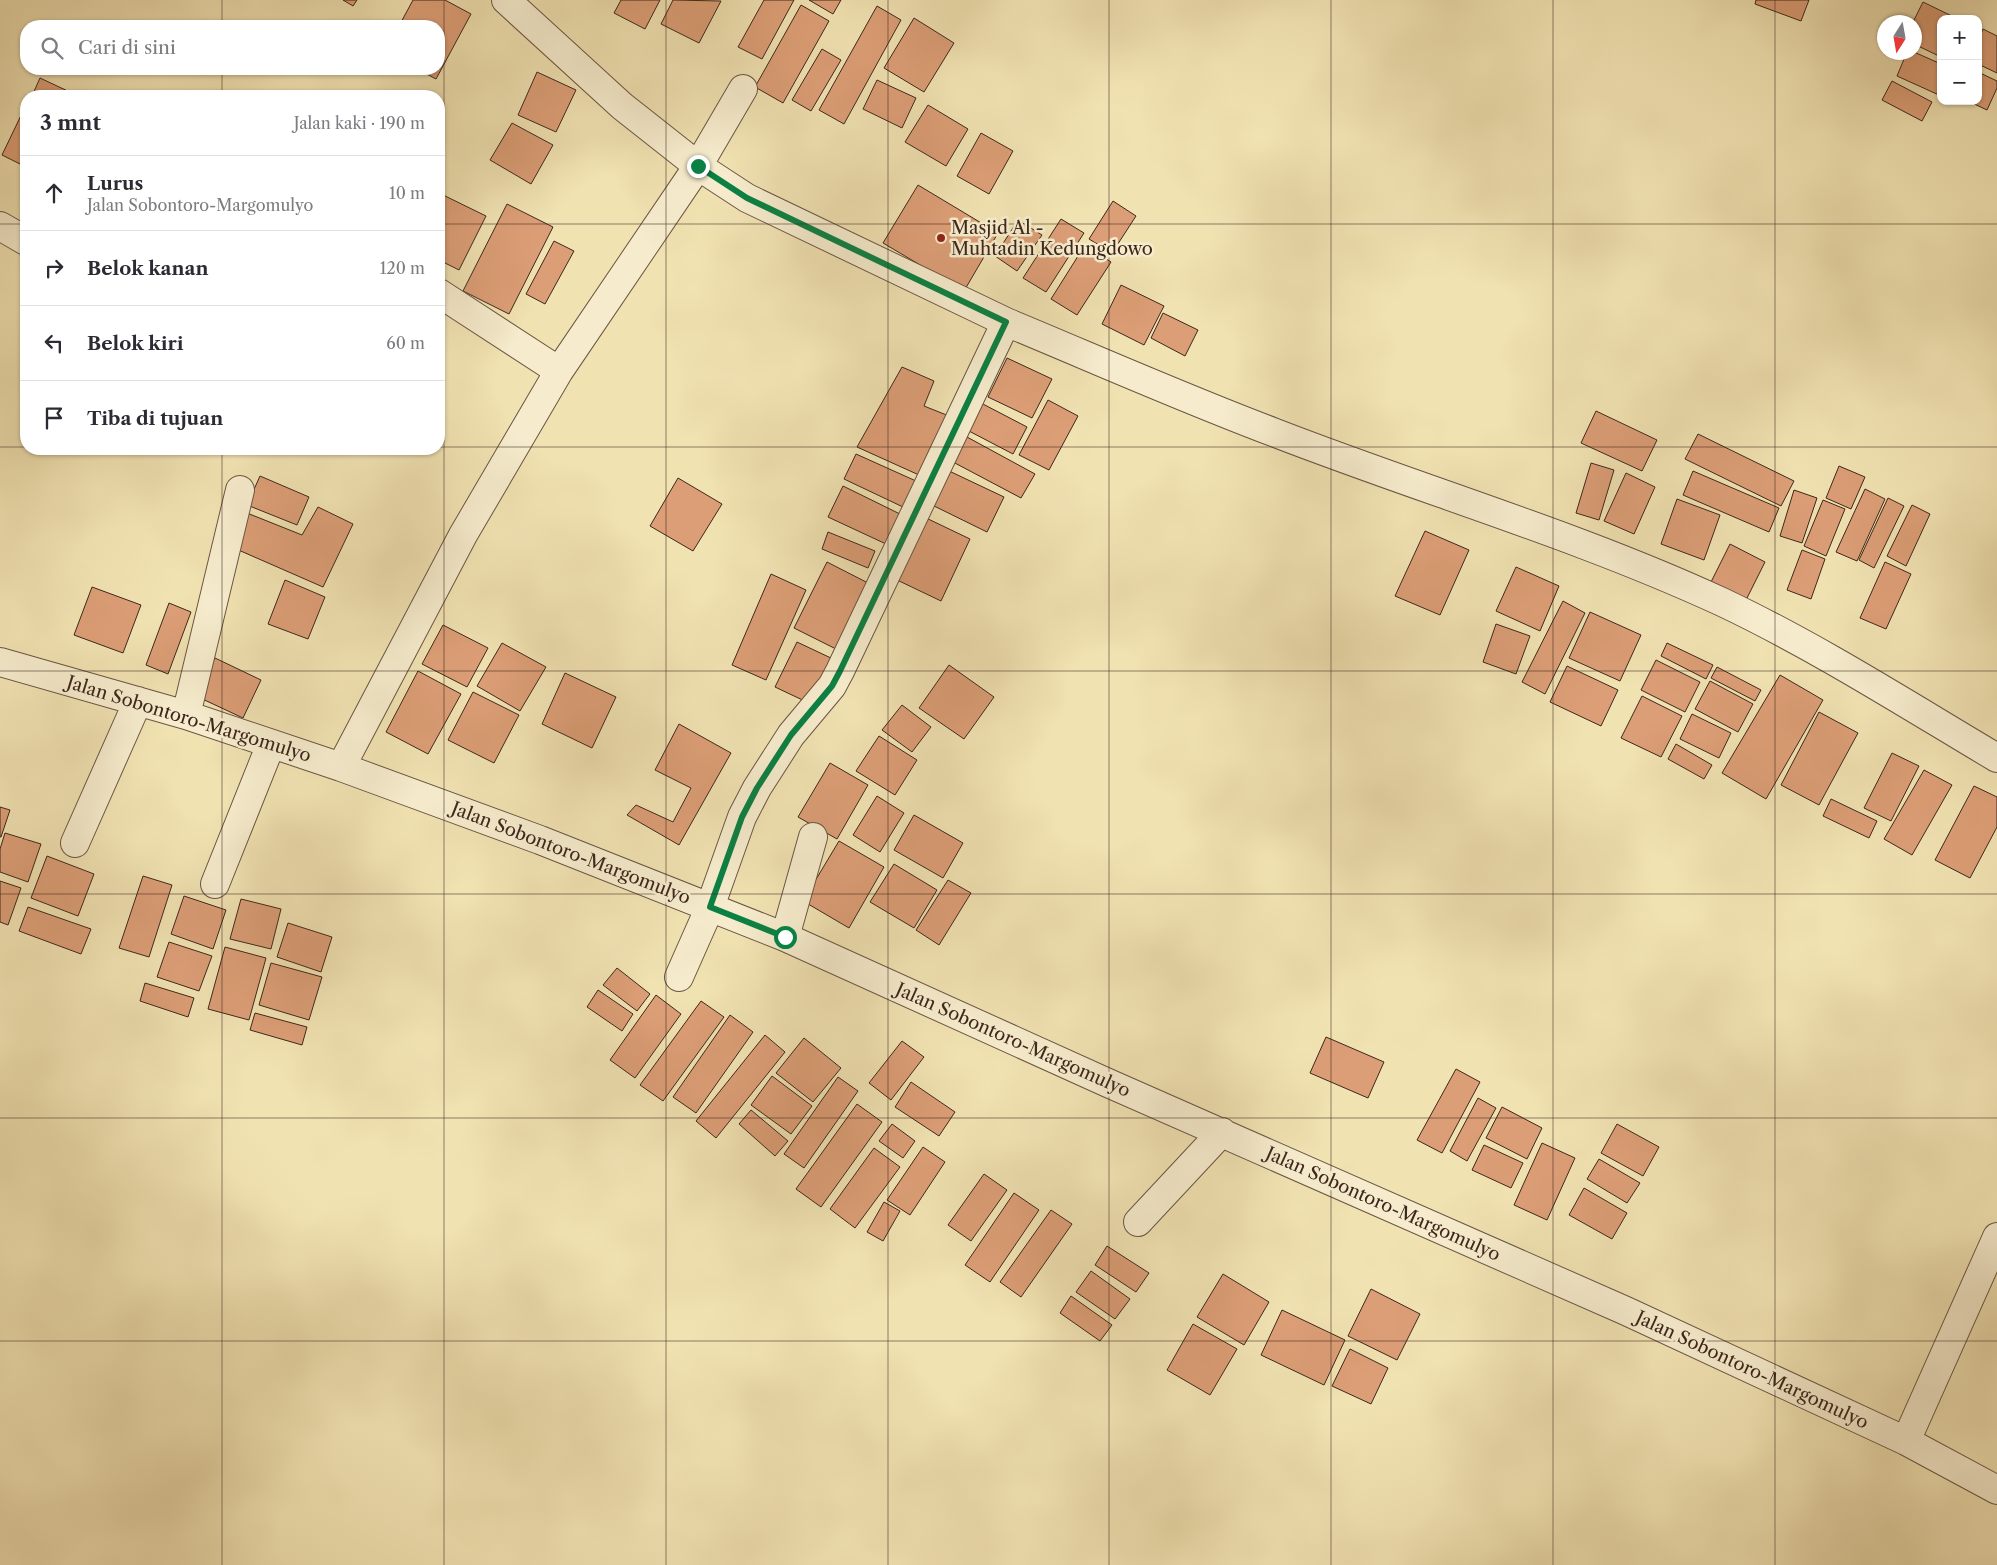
<!DOCTYPE html>
<html lang="id">
<head>
<meta charset="utf-8">
<style>
	body { margin:0; font-family:"Libre Caslon Text",serif; background:#f7f7f7; color:#2b2b33 }
	.controls { position:absolute; right:15px; top:15px; display:grid; overflow:hidden; border-radius:10px; box-shadow:0 1px 4px #0004 }
	.controls button { width:45px; height:45px; display:grid; place-items:center; padding:0; border:0; border-bottom:1px solid #e1e1e2; background:#fff; color:#2b2b33; font:25px sans-serif }
	.compass { position:absolute; left:1877px; top:15px; width:45px; height:45px; border-radius:50%; background:#fff; box-shadow:0 1px 4px #0004; rotate:191deg }
	.stop { position:absolute; width:15px; height:15px; margin:-11px; border:4px solid #0b8043; border-radius:50%; background:#fff }
	.stop.end { background:#0b8043; border-color:#fff; box-shadow:0 1px 5px #0008 }
	.list { margin:0; padding:0; list-style:none }
	h2 { display:flex; justify-content:space-between; align-items:center; height:65px; margin:0; padding:0 20px; font-size:21px }
	h2 small { font-size:16px; font-weight:400; color:#7c7c81 }
	.list li { display:grid; grid-template-columns:32px 1fr auto; gap:15px; align-items:center; box-sizing:border-box; height:75px; padding:0 20px; border-top:1px solid #e1e1e2 }
	.list b { display:block; font-size:19px; white-space:nowrap }
	.list p { margin:0; font-size:16px; white-space:nowrap; color:#7c7c81 }
	.list em { font-size:16px; font-style:normal; color:#7c7c81 }
	.icon { flex:none; width:28px; height:28px; fill:none; stroke:currentColor; stroke-width:2; stroke-linecap:round; stroke-linejoin:round }
	.map { position:relative; flex:none; width:1997px; height:1565px; overflow:hidden }
	.search { position:absolute; background:#fff; box-shadow:0 1px 4px #0004; left:20px; top:20px; width:425px; height:55px; display:flex; align-items:center; gap:12px; box-sizing:border-box; padding:0 18px; border-radius:20px; color:#7c7c81; font-size:19px }
	.panel { position:absolute; background:#fff; box-shadow:0 1px 4px #0004; left:20px; top:90px; width:425px; height:365px; border-radius:20px }
	.map>svg:first-child { display:block }
	.building { fill:#dc9e76; stroke:#3d271d }
	.lines { fill:none; stroke-linecap:round; stroke-linejoin:round }
	.minor-casing { stroke:#6a5642; stroke-width:30 }
	.minor { stroke:#f6eccd; stroke-width:28 }
	.route { stroke:#0b8043; stroke-width:6 }
	.grid { fill:none; stroke:#3d271d; stroke-width:1; stroke-opacity:0.55 }
	.poi-dot { fill:#8f2418; stroke:#f6eccd; stroke-width:2 }
	.labels { text-anchor:middle; stroke-width:5; stroke-linejoin:round; paint-order:stroke }
	.poi-label { font-size:18px; fill:#3d271d; stroke:#f6eccd; text-anchor:start }
	.street-label { font-size:18px; fill:#3d271d; stroke:#f6eccd }
</style>
</head>
<body>
<div class="map">
<svg width="1997" height="1565" viewBox="0 0 1997 1565">
	<rect width="100%" height="100%" fill="#f1e2b2"/>
	<filter id="stains"><feTurbulence type="fractalNoise" baseFrequency=".004" numOctaves="4"/><feColorMatrix values="0 0 0 0 .2 0 0 0 0 .09 0 0 0 0 .02 0 0 0 .5 -.17"/></filter>
	<radialGradient id="worn" r=".72"><stop offset=".6" stop-color="#630" stop-opacity="0"/><stop offset="1" stop-color="#630" stop-opacity=".3"/></radialGradient>
	<path class="building" d="M343 0H357L353 6Z
		M413 0H445L471 14 436 79 417 69H439V26H399Z
		M621 0H660L645 29 614 13Z
		M673 0 721 1 699 43 661 24Z
		M764 0H794L762 59 738 47Z
		M809 0H841L833 14Z
		M1756 0H1809L1801 21 1755 4Z
		M1923 2 1958 19H1941V57L1914 44V22H1913Z
		M801 5 829 21 783 103 755 87Z
		M877 6 901 20 844 124 819 110Z
		M914 18 954 43 924 92 884 68Z
		M1983 29 1997 36V73L1978 64V40Z
		M822 49 841 60 811 111 792 100Z
		M1907 52H1914L1941 64V90L1939 95 1897 76Z
		M537 72 576 90 556 132 518 115Z
		M1978 72 1997 81V88L1987 110 1968 101H1978Z
		M40 78 72 93 70 96H32Z
		M877 80 916 98 902 128 863 109Z
		M1892 81 1932 102 1922 121 1882 100Z
		M26 105V167L2 155Z
		M928 105 968 129 946 166 905 142Z
		M512 123 553 145 531 184 490 160Z
		M981 133 1013 151 989 194 957 176Z
		M918 185 998 233 964 291 883 243Z
		M439 193 486 216 459 270 439 260Z
		M1113 201 1136 216 1112 253 1089 239Z
		M507 204 553 227 509 314 463 291Z
		M1061 219 1084 233 1046 292 1023 278Z
		M1018 220 1042 235 1017 271 995 256Z
		M554 241 574 251 545 304 526 294Z
		M1085 245 1111 262 1077 315 1051 299Z
		M1121 285 1164 306 1144 345 1102 324Z
		M1163 313 1198 330 1185 356 1151 338Z
		M1007 358 1052 379 1032 418 988 397Z
		M902 367 934 381 924 406 954 418 919 475 857 447Z
		M1048 400 1078 416 1049 470 1019 455Z
		M981 403 1027 427 1013 454 967 430Z
		M1596 411 1657 440 1642 471 1581 443Z
		M1698 434 1794 481 1781 506 1685 459Z
		M967 437 1035 474 1021 498 953 462Z
		M856 454 916 481 903 507 844 479Z
		M1591 463 1614 470 1599 520 1576 513Z
		M1839 466 1865 477 1851 509 1826 498Z
		M947 470 1004 497 987 532 930 504Z
		M1693 471 1779 508 1769 532 1683 495Z
		M1626 473 1655 487 1634 534 1604 521Z
		M260 476 309 497 297 525 247 505Z
		M678 478 722 504 693 551 650 526Z
		M843 486 900 514 886 544 828 517Z
		M1865 489 1885 499 1857 561 1836 552Z
		M1794 490 1817 498 1802 543 1780 536Z
		M1888 498 1904 506 1874 568 1859 560Z
		M1677 499 1720 515 1704 560 1661 544Z
		M1823 500 1845 509 1826 556 1804 546Z
		M1912 505 1930 514 1906 566 1887 556Z
		M318 507 353 524 323 587 227 545 242 511 302 535Z
		M924 517 970 539 941 601 895 579Z
		M1425 531 1469 550 1440 615 1395 596Z
		M828 532 875 551 868 568 822 549Z
		M1730 544 1765 562 1746 600 1711 582Z
		M1802 550 1825 559 1811 599 1787 590Z
		M827 562 872 585 840 651 794 628Z
		M1885 562 1911 574 1886 629 1860 618Z
		M1516 567 1559 586 1540 631 1496 611Z
		M771 574 806 590 766 680 732 665Z
		M285 580 325 597 308 639 268 624Z
		M92 587 141 605 123 653 74 635Z
		M1563 601 1585 613 1545 694 1522 682Z
		M169 603 191 612 168 674 146 665Z
		M1590 612 1641 635 1620 681 1569 658Z
		M1496 624 1530 636 1516 674 1483 662Z
		M443 625 488 648 467 687 422 664Z
		M797 642 833 659 811 704 775 687Z
		M502 643 546 667 520 711 477 686Z
		M1667 643 1713 665 1706 679 1661 656Z
		M215 658 261 680 243 718 196 696Z
		M1656 660 1700 682 1685 712 1641 690Z
		M949 665 994 697 964 739 919 708Z
		M1567 666 1618 690 1601 726 1550 702Z
		M1717 667 1761 690 1755 701 1711 678Z
		M418 671 461 694 428 754 386 732Z
		M565 673 616 697 592 748 542 724Z
		M1780 675 1823 700 1766 799 1722 773Z
		M1710 681 1753 704 1738 732 1695 709Z
		M473 692 519 715 494 763 448 740Z
		M1642 696 1682 716 1661 757 1621 738Z
		M902 705 931 727 912 752 882 730Z
		M1819 712 1858 733 1819 805 1781 785Z
		M1692 714 1731 733 1719 758 1680 739Z
		M679 724 731 753 679 845 627 815 636 805 673 822 691 788 655 770Z
		M879 736 917 760 895 795 856 771Z
		M1676 744 1712 765 1704 779 1668 759Z
		M1892 753 1919 766 1891 821 1864 808Z
		M830 763 868 785 837 839 798 817Z
		M1924 770 1952 785 1912 855 1884 839Z
		M1974 786 1997 797V827L1970 878 1935 860Z
		M877 796 904 813 880 852 853 835Z
		M1831 799 1877 821 1869 838 1823 816Z
		M0 807 10 810 1 837H0Z
		M914 815 963 843 943 878 894 850Z
		M5 833 41 844 28 882 0 872V849Z
		M839 841 884 867 849 928 803 901Z
		M47 856 94 874 78 916 31 898Z
		M894 864 937 890 914 928 870 902Z
		M143 876 172 885 149 957 119 948Z
		M948 880 971 893 939 945 916 930Z
		M0 881 21 888 8 925 0 922Z
		M184 896 226 910 213 949 171 934Z
		M241 899 281 909 271 949 230 939Z
		M28 907 91 929 81 954 19 931Z
		M288 923 332 937 321 972 277 957Z
		M169 942 212 956 199 991 157 977Z
		M225 947 266 958 249 1020 208 1009Z
		M271 963 322 977 309 1020 259 1005Z
		M617 968 650 994 637 1011 603 985Z
		M145 983 194 998 188 1017 140 1001Z
		M598 990 633 1014 622 1031 587 1007Z
		M656 995 681 1014 635 1078 610 1060Z
		M701 1001 724 1017 663 1101 640 1085Z
		M255 1013 307 1027 302 1045 250 1030Z
		M730 1015 753 1032 696 1113 673 1097Z
		M765 1035 785 1052 716 1138 696 1121Z
		M1326 1037 1384 1062 1368 1098 1310 1073Z
		M804 1038 841 1068 813 1102 776 1073Z
		M902 1041 924 1057 891 1100 869 1083Z
		M1456 1069 1480 1082 1442 1153 1417 1140Z
		M772 1076 812 1106 791 1134 751 1105Z
		M838 1077 858 1091 804 1168 784 1154Z
		M911 1082 955 1112 939 1136 895 1107Z
		M1478 1098 1496 1108 1467 1161 1450 1151Z
		M857 1104 882 1122 821 1207 796 1189Z
		M1502 1107 1542 1128 1527 1159 1486 1138Z
		M751 1110 788 1141 775 1156 739 1124Z
		M892 1124 915 1141 903 1158 879 1141Z
		M1617 1124 1659 1147 1643 1176 1601 1153Z
		M1542 1143 1575 1158 1547 1220 1514 1205Z
		M1484 1145 1523 1163 1511 1188 1472 1170Z
		M923 1147 945 1162 910 1215 887 1200Z
		M874 1148 900 1167 855 1228 830 1209Z
		M1599 1159 1640 1183 1627 1203 1587 1179Z
		M984 1174 1007 1190 971 1241 948 1225Z
		M1584 1188 1627 1213 1612 1239 1569 1215Z
		M1014 1193 1039 1210 990 1282 965 1265Z
		M884 1202 900 1211 883 1241 867 1232Z
		M1051 1210 1072 1224 1021 1297 1000 1282Z
		M1107 1246 1149 1273 1136 1292 1095 1265Z
		M1091 1271 1130 1299 1115 1319 1076 1292Z
		M1223 1274 1269 1302 1244 1345 1197 1317Z
		M1371 1289 1420 1314 1397 1360 1348 1336Z
		M1071 1296 1112 1325 1100 1341 1060 1313Z
		M1282 1310 1345 1340 1324 1385 1261 1355Z
		M1193 1324 1237 1349 1210 1395 1167 1370Z
		M1350 1349 1388 1368 1371 1404 1332 1386Z"/>
	<g class="lines">
		<g class="minor-casing">
			<path id="minor" d="M506 0 622 106 698 166 747 198 1006 322 840 671 832 686 791 735 757 788 742 817 710 907 679 977
				M0 226 26 241
				M439 293 559 371
				M1006 322C1095 359 1183 398 1273 432 1422 490 1577 535 1722 602 1817 647 1906 704 1997 758
				M0 662 186 715 341 767 540 840 785 937 1108 1083 1626 1311 1906 1441 1997 1490
				M186 715 240 490
				M341 767 463 535 559 371 698 166 743 89
				M75 843 138 701
				M215 884 271 744
				M785 937 813 837
				M1138 1222 1222 1132
				M1906 1441 1997 1237"/>
		</g>
		<use href="#minor" class="minor"/>
	</g>
	<g class="lines">
		<path class="route" d="M698 166 747 198 1006 322 840 671 832 686 791 735 757 788 742 817 710 907 785 937"/>
	</g>
	<path class="grid" d="M222 0V26M444 0V1565M666 0V1565M888 0V1565M1109 0V1565M1331 0V1565M1553 0V1565M1775 0V1565M222 69V96M0 224H26M439 224H1997M0 447H26M439 447H1997M222 449V1565M0 671H1997M0 894H1997M0 1118H1997M0 1341H1997"/>
	<circle class="poi-dot" cx="941" cy="238" r="5"/>
	<g class="labels">
		<g class="poi-label">
			<text x="951" y="234">Masjid Al -<tspan x="951" dy="21">Muhtadin Kedungdowo</tspan></text>
		</g>
		<g class="street-label">
			<text transform="translate(189 719) rotate(17)" y="6">Jalan Sobontoro-Margomulyo</text>
			<text transform="translate(571 853) rotate(21)" y="6">Jalan Sobontoro-Margomulyo</text>
			<text transform="translate(1013 1040) rotate(24)" y="6">Jalan Sobontoro-Margomulyo</text>
			<text transform="translate(1383 1204) rotate(24)" y="6">Jalan Sobontoro-Margomulyo</text>
			<text transform="translate(1752 1370) rotate(25)" y="6">Jalan Sobontoro-Margomulyo</text>
		</g>
	</g>
	<rect width="100%" height="100%" filter="url(#stains)"/>
	<rect width="100%" height="100%" fill="url(#worn)"/>
</svg>
<div class="controls">
<button>+</button>
<button>−</button>
</div>
<svg class="compass" viewBox="-18 -18 36 36"><path d="M0-13l5 13h-10z" fill="#e53935"/><path d="M0 13l5-13h-10z" fill="#7c7c81"/></svg>
<div class="stop" style="left:785px;top:937px"></div>
<div class="stop end" style="left:698px;top:166px"></div>
<div class="search"><svg class="icon" aria-label="search" viewBox="0 0 24 24"><circle cx="10" cy="10" r="6"/><path d="M15 15l6 6"/></svg>Cari di sini</div>
<section class="panel">
<h2>3 mnt<small>Jalan kaki · 190 m</small></h2>
<ul class="list">
<li><svg class="icon" aria-label="ahead" viewBox="0 0 24 24"><path d="M12 20V5M6 11l6-6 6 6"/></svg><div><b>Lurus</b><p>Jalan Sobontoro-Margomulyo</p></div><em>10 m</em></li>
<li><svg class="icon" aria-label="right" viewBox="0 0 24 24"><path d="M7 20v-9h11M14 6l5 5-5 5"/></svg><div><b>Belok kanan</b></div><em>120 m</em></li>
<li><svg class="icon" aria-label="left" viewBox="0 0 24 24"><path d="M17 20v-9H6M10 6l-5 5 5 5"/></svg><div><b>Belok kiri</b></div><em>60 m</em></li>
<li><svg class="icon" aria-label="arrive" viewBox="0 0 24 24"><path d="M6 21V4h12l-3 4 3 4H6"/></svg><div><b>Tiba di tujuan</b></div></li>
</ul>
</section>
</div>
</body>
</html>
